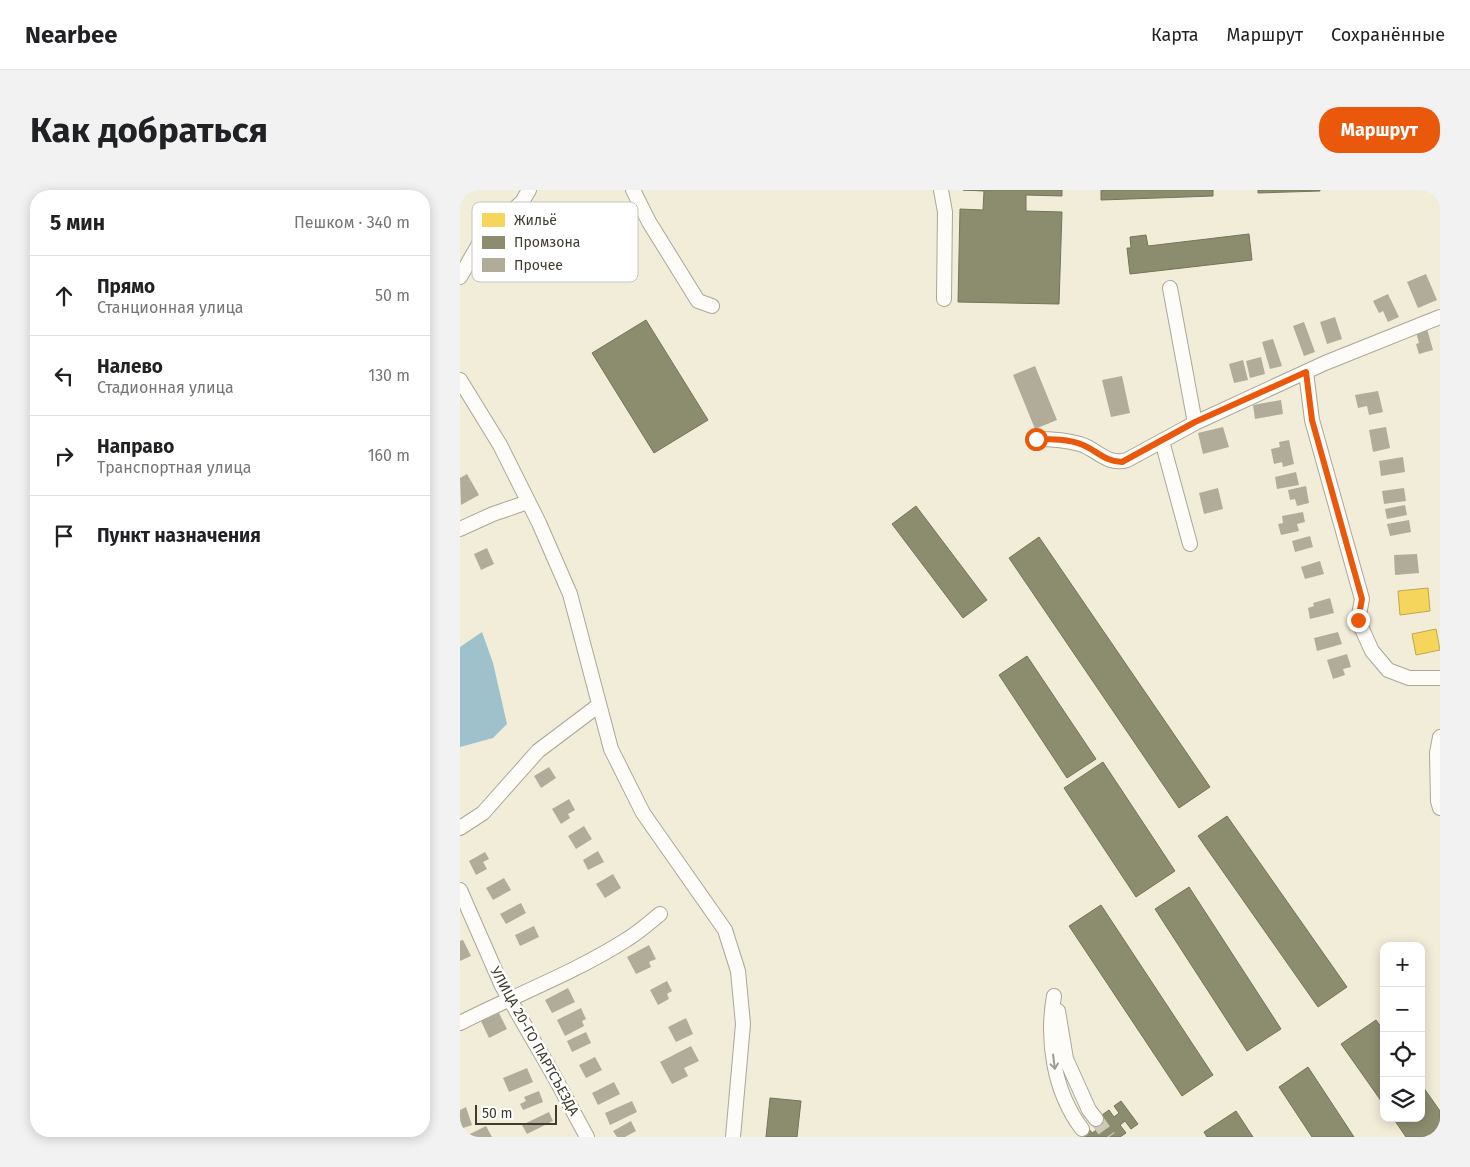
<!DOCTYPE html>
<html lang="ru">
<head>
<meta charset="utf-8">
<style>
	body { margin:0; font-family:"Fira Sans",sans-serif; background:#f2f2f2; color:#202124 }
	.controls { position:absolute; right:15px; bottom:15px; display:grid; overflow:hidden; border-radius:10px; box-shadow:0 2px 12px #0003 }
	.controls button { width:45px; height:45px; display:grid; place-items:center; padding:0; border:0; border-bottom:1px solid #e0e0e0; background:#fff; color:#202124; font:25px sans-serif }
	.scale { position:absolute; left:15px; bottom:12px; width:82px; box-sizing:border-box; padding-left:5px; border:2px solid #3f3c2d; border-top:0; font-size:14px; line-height:18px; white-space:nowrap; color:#3f3c2d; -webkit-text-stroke:4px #fff; paint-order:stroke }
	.stop { position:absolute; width:15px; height:15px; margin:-11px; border:4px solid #ea580c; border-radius:50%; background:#fff }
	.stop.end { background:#ea580c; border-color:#fff; box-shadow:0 1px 5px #0008 }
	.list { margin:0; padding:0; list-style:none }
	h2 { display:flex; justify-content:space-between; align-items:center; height:65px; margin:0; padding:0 20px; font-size:21px }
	h2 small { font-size:16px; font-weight:400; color:#757577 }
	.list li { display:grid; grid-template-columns:32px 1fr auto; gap:15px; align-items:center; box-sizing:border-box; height:80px; padding:0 20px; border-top:1px solid #e0e0e0 }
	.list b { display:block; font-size:19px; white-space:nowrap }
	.list p { margin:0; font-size:16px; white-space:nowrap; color:#757577 }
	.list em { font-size:16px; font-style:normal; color:#757577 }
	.icon { flex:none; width:28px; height:28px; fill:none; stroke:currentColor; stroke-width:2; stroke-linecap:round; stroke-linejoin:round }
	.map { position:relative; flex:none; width:980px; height:947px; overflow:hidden; border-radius:20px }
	header { display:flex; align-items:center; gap:30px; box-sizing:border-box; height:70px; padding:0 25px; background:#fff; border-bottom:1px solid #e0e0e0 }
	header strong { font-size:24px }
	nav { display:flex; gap:28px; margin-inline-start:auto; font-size:18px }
	.intro { display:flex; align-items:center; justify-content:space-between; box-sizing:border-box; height:120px; padding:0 30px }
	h1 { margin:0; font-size:35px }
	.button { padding:12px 22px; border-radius:20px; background:#ea580c; color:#fff; font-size:18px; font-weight:700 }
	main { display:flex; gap:30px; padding:0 30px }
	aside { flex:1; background:#fff; border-radius:20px; box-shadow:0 2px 12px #0003 }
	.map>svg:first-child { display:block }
	.water { fill:#9ec1cb }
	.homes { fill:#f6d55c; stroke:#bfa74e }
	.industry { fill:#8c8c6e; stroke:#75745a }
	.building { fill:#b0ac99 }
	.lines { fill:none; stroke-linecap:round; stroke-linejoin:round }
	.minor-tunnel { stroke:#cecab6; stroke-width:14; stroke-dasharray:14 7; stroke-linecap:butt }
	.minor-casing { stroke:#aaa797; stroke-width:16 }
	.minor { stroke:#fdfcf9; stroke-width:14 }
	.oneway { stroke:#9e9c93 }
	.route { stroke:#ea580c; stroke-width:6 }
	.labels { text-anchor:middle; stroke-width:5; stroke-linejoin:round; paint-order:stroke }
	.street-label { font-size:14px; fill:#3f3c2d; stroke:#fff }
	.key { fill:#fff; stroke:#c5c4c0; stroke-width:1 }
	.key-label { font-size:14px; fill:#3f3c2d }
</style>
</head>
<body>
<header>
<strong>Nearbee</strong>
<nav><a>Карта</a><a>Маршрут</a><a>Сохранённые</a></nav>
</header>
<div class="intro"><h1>Как добраться</h1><a class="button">Маршрут</a></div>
<main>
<aside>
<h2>5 мин<small>Пешком · 340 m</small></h2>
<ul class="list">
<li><svg class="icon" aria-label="ahead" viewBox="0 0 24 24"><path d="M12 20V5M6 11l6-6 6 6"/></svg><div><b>Прямо</b><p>Станционная улица</p></div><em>50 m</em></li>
<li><svg class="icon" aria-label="left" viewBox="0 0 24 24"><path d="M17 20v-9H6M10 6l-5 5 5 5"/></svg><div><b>Налево</b><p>Стадионная улица</p></div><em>130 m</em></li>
<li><svg class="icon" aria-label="right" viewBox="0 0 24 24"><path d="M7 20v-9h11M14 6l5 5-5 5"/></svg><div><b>Направо</b><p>Транспортная улица</p></div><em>160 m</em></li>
<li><svg class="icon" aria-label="arrive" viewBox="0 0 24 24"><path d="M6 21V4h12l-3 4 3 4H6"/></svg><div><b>Пункт назначения</b></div></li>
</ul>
</aside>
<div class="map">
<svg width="980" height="947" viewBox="0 0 980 947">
	<rect width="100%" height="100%" fill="#f2edd8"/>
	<path class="water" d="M22 442 33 473 47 534 33 548 0 557V457Z"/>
	<path class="homes" d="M968 398 970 421 940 425 938 401Z
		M976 439 980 460 956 465 952 444Z"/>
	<path class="industry" d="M503 0H602V6L566 5V21L602 22 599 114 498 112 500 19 523 20 524 1Z
		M641 0H753V6L641 10Z
		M798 0H860V1L798 3Z
		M789 44 792 70 670 84 667 58H671L670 47 686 45 688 56Z
		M186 130 248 230 194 263 132 163Z
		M456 316 527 410 503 428 432 334Z
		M579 347 750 597 719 618 549 368Z
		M567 466 636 569 607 588 539 485Z
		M643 572 715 681 676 707 604 598Z
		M767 626 887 797 858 817 738 646Z
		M729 697 821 839 787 861 695 719Z
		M641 715 753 885 722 906 609 736Z
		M916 830 924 841V915L881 854Z
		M848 877 894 947H852L819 897Z
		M961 894 980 921V947H946L933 928H961Z
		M310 908 341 911 337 947H306Z
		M661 911 678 934 671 939 665 931 660 935 666 943 660 947H623L619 942 627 936 632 943 638 939 632 932 649 920 654 927 659 923 654 916Z
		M776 921 793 947H747L744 942Z"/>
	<path class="building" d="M966 84 977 110 958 118 947 92Z
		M928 104 939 127 928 132 923 121 919 123 913 111Z
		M875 127 882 149 867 154 860 132Z
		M844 132 855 162 844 166 833 136Z
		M967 139 973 160 959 164 956 154 959 153 956 142Z
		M813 149 822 176 810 179 802 152Z
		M801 167 805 184 790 188 786 171Z
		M783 170 788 190 774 193 769 174Z
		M575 176 597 230 575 239 553 185Z
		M662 186 670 223 651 227 642 190Z
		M918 201 923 222 909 225 907 216 898 218 895 205Z
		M821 210 823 224 795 229 793 215Z
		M763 237 769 257 743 264 738 243Z
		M926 237 930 258 913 262 909 240Z
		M829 250 834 274 823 277 822 272 814 274 811 259 820 257 819 252Z
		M943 267 945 282 921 286 919 271Z
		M836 282 839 295 817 299 815 287Z
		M7 284 19 305 1 315 0 288Z
		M846 296 849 313 837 316 835 309 830 310 828 300Z
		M758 298 763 319 744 324 739 303Z
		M944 298 946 311 924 314 922 301Z
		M945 315 947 325 927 329 925 319Z
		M843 322 845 332 837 334 839 341 821 345 818 334 823 333 822 326Z
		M949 330 951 342 930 346 927 334Z
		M850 346 853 357 835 362 832 351Z
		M27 358 34 374 21 380 14 364Z
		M957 364 959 383 935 385 934 365Z
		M860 371 864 384 845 389 841 377Z
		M870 408 874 423 850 429 848 418 854 416 853 413Z
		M878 442 882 454 857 461 854 448Z
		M887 464 891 477 883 479 885 485 873 489 867 470Z
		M89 577 96 588 81 598 74 586Z
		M109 609 115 620 108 624 110 628 101 634 92 619Z
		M124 636 132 649 116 659 108 646Z
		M138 661 144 672 128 680 123 670Z
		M25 662 29 669 23 672 27 679 16 685 9 671Z
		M153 684 161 698 145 708 136 694Z
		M44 688 51 700 33 710 26 698Z
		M61 713 66 723 46 734 40 724Z
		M74 736 79 747 60 756 55 745Z
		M3 750 11 766 0 771V751Z
		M189 755 196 769 189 772 191 777 176 784 167 767Z
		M207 791 212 801 207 804 209 809 198 815 190 800Z
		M108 798 115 812 92 823 85 810Z
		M121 818 126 829 122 831 124 836 105 846 97 830Z
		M39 823 47 839 29 848 21 831Z
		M226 828 233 844 216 852 208 837Z
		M126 842 131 853 112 862 107 851Z
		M231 856 239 871 224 878 228 886 212 894 200 872Z
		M135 867 142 880 126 888 119 875Z
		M67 878 73 892 49 902 43 888Z
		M154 892 160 904 138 915 132 903Z
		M79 901 83 912 63 920 60 914 66 911 64 907Z
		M172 911 177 922 150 935 145 923Z
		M6 917 12 935 0 939V920Z
		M89 922 93 931 67 944 62 935Z
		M171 931 176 941 165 947H157L153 941Z
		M26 936 32 947H4Z"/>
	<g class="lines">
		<path class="minor-tunnel" d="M636 929 649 947"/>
		<g class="minor-casing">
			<path id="minor" d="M173 0 189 32 238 111 252 116
				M481 0 485 22 484 109
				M0 87 23 47 62 12 69 0
				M710 98 735 233
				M846 182 852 230 902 409 898 430 912 461 928 480 949 488H980
				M0 190 40 255 79 333 110 404 151 559 183 623 265 740 278 781 283 834 273 947
				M576 249C591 249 606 250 620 254 637 259 647 276 667 270L735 233 865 173 980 127
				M702 251 730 354
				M0 339 33 324 68 312
				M980 547 977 563 978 611 980 618
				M0 638 23 623 78 561 139 515
				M0 700 42 796 94 886 127 947
				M594 806C586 851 594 902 622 939
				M598 821 606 869 629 920 636 929
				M0 833C55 805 114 783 166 750 178 743 189 733 200 724"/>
		</g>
		<use href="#minor" class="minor"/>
	</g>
	<defs><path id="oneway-shaft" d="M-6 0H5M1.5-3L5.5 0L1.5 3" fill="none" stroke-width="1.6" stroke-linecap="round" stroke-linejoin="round" transform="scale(1.25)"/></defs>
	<use class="oneway" href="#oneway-shaft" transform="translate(594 872) rotate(83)"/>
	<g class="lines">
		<path class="route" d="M576 249C591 249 609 249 623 255 637 261 646 272 662 272L735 232 846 182 852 230 902 409 898 430"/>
	</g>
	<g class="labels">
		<g class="street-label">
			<text transform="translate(75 851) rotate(61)" y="5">УЛИЦА 20-ГО ПАРТСЪЕЗДА</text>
		</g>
	</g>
	<rect x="12" y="12" width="166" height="80" rx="8" class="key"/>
	<rect x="22" y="23" width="23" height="14" fill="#f6d55c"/>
	<rect x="22" y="46" width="23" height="13" fill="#8c8c6e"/>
	<rect x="22" y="68" width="23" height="14" fill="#b0ac99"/>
	<g class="key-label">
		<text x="54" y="35">Жильё</text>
		<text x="54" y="57">Промзона</text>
		<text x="54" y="80">Прочее</text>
	</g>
</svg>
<div class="controls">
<button>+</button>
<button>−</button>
<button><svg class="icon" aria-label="locate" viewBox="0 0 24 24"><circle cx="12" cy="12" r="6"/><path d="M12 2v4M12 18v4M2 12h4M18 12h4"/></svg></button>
<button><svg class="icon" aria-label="layers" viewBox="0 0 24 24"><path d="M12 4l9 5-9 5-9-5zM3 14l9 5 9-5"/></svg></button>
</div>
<div class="scale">50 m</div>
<div class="stop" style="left:576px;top:249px"></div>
<div class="stop end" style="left:898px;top:430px"></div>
</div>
</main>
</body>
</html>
